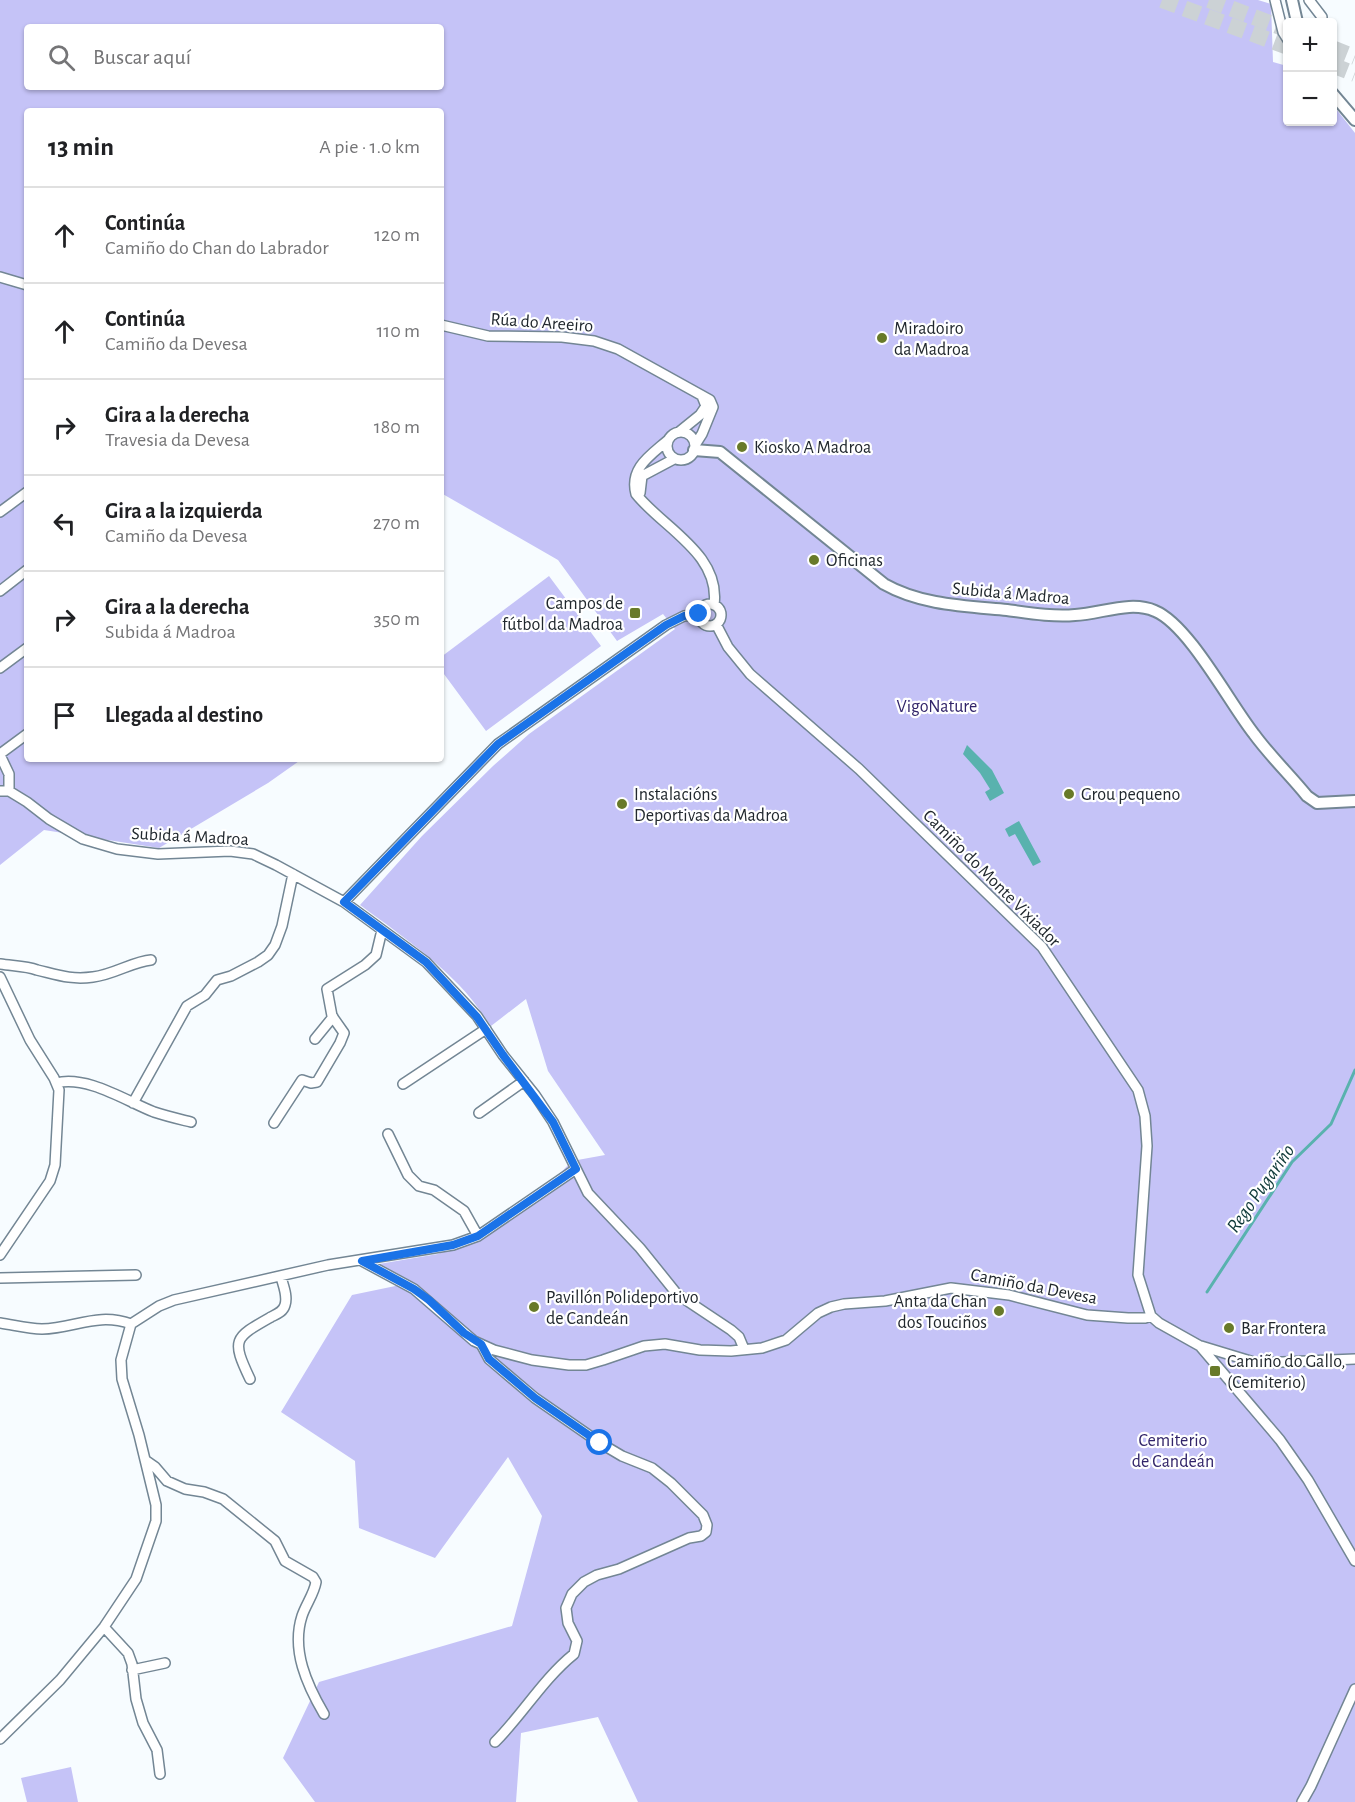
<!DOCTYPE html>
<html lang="es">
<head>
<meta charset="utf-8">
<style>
	body { margin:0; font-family:"Alegreya Sans",sans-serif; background:#f6f6f6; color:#202124 }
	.controls { position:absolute; right:18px; top:18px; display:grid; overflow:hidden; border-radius:6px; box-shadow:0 2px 4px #0004 }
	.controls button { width:54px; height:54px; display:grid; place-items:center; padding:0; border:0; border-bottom:2px solid #e0e0e0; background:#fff; color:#202124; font:30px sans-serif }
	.stop { position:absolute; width:18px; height:18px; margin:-14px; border:4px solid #1a73e8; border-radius:50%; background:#fff }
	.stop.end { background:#1a73e8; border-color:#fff; box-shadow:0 2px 6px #0008 }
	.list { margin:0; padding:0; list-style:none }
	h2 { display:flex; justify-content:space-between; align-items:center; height:78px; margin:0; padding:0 24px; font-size:26px }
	h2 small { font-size:20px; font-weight:400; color:#757577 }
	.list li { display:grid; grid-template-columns:39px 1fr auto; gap:18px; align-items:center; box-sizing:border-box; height:96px; padding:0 24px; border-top:2px solid #e0e0e0 }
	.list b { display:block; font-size:22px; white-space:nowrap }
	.list p { margin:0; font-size:20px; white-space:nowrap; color:#757577 }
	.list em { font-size:20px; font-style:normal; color:#757577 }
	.icon { flex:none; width:33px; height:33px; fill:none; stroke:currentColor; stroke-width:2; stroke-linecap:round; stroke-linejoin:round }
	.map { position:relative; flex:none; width:1355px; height:1802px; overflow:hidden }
	.search { position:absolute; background:#fff; box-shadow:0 2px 4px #0004; left:24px; top:24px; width:420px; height:66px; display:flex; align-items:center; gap:15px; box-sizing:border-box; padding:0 21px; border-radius:6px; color:#757577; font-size:22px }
	.panel { position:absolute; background:#fff; box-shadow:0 2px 4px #0004; left:24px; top:108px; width:420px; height:654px; border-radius:6px }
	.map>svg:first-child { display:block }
	.green { fill:#c5c3f7; fill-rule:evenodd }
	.water { fill:#59b2ae }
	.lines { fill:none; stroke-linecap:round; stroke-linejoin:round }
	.stream { stroke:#59b2ae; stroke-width:3 }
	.motorway-tunnel { stroke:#ccd2d5; stroke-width:16; stroke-dasharray:16 8; stroke-linecap:butt }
	.minor-casing { stroke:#738694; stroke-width:12 }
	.tertiary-casing { stroke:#738694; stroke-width:14 }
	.minor { stroke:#fff; stroke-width:9 }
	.tertiary { stroke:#fff; stroke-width:10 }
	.route { stroke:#1a73e8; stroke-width:8 }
	.poi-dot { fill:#687a29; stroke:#fff; stroke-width:2 }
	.labels { text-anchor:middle; stroke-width:4.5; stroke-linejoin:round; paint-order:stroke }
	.street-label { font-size:18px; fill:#21282e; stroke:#fff }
	.poi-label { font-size:18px; fill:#21282e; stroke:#fff; text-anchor:start }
	.park-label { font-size:18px; fill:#312469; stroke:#fff }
	.water-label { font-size:20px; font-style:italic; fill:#0e3938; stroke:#fff }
</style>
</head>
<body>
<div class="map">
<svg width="1355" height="1802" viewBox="0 0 1355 1802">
	<rect width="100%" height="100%" fill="#f7fcff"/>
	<path class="green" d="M0 0H1258L1271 4 1273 62 1287 66 1288 122H1332L1333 105 1355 133V1802H638L598 1717 521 1733 516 1802H315L283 1758 319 1682 512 1626 542 1516 508 1457 435 1558 359 1528 355 1461 281 1412 352 1295 405 1284 379 1264 438 1254 502 1224 537 1197 572 1161 605 1155 548 1071 526 999 491 1026C481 1012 471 997 459 985 430 955 394 930 360 905L422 836 493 766 529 734 675 629 663 614 617 641 558 560 441 493V111H27V759H302L268 783 159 848 44 830 0 865ZM27 27H441V87H27Z
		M549 576 601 646 486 731 441 670V657Z
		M71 1767 78 1802H27L21 1778Z"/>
	<path class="water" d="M967 745 992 770 1004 793 990 801 985 792 990 789 980 773 963 754Z
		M1019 821 1041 862 1033 866 1015 834 1009 837 1005 829Z"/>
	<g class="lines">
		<path class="stream" d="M1207 1292 1292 1162 1331 1124 1355 1070"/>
		<path class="motorway-tunnel" d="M1162 0 1288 47
			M1209 0 1288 30
			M1332 48 1355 57
			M1332 65 1355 74"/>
		<g class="minor-casing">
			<path id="minor" d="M1275 0 1283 32 1288 40
				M1309 0 1322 17
				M0 277 27 285
				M441 325 488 336 562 337 594 341 618 349 710 400 713 407 702 434 695 445
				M679 432 700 415 706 406 702 396
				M667 446a14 14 0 1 1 28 0a14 14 0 1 1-28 0Z
				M668 440C651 455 629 468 636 494 663 528 721 554 714 605
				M640 493 642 476 674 459
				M0 512 27 492
				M0 591 27 570
				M699 615a11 11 0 1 1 22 0a11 11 0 1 1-22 0Z
				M716 624 728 647 750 674 859 769 1042 947 1138 1090 1145 1116 1147 1146 1138 1275 1151 1316 1159 1323 1200 1346 1280 1440 1308 1480 1355 1561
				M0 668 27 648
				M0 754 27 734
				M0 755 9 774V791
				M0 791H9L27 802 49 819 83 839 117 849 158 854 230 851 253 854 276 865 344 902 426 962 477 1016 503 1055 535 1095 553 1122 588 1193 640 1248 677 1294 731 1330 739 1337 744 1349
				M344 902 498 744 666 625 684 616 699 614
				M0 964C12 966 26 966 37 970 58 975 71 980 93 977 113 975 134 961 151 960
				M0 977 30 1040 54 1078 59 1090 55 1165 50 1181 0 1255
				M315 1039 333 1017
				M56 1083C87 1075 126 1101 154 1112 166 1116 179 1119 191 1122
				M403 1084 486 1029
				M133 1103 187 1006 205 995 217 980 231 976 258 962 268 955 275 945 282 926 293 874
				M479 1113 524 1081
				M274 1123 302 1080 311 1083 317 1082 340 1043 344 1033 332 1016 327 989 365 965 376 955 382 930
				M388 1134 408 1175 419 1186 434 1190 464 1211 478 1236
				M362 1261 414 1289 474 1341 494 1350 532 1360 569 1365H586L603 1360 644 1346 665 1344 700 1350 731 1351 762 1348 786 1340 818 1313 831 1307 844 1304 885 1301 951 1288 1009 1295 1087 1315 1128 1318H1145L1151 1316
				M0 1278 136 1275
				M0 1323C14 1325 28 1329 42 1329 75 1328 98 1312 131 1324
				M131 1324 159 1306 174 1300 328 1265 453 1245 478 1236 576 1169
				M481 1344 489 1359 535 1398 600 1443 622 1456 652 1468 671 1483 703 1515 707 1525 706 1532 701 1536 689 1538 619 1569 597 1575 584 1582 572 1594 566 1608 568 1623 577 1641 574 1654C543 1679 523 1714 495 1742
				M1201 1346 1257 1363 1355 1359
				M250 1379C231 1339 234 1338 271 1317 277 1314 283 1312 285 1305 288 1296 283 1285 281 1277
				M145 1460 155 1467 167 1481 185 1489 204 1492 223 1499 275 1541 285 1561 313 1577 316 1582C314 1594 306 1604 302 1616 291 1650 307 1685 324 1714
				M104 1627 128 1653 132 1664 136 1699 143 1723 157 1750 160 1774
				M132 1670 165 1663
				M0 1739 60 1680 104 1627 136 1579 156 1521V1505L139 1435 122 1379 121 1360 131 1324
				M1302 1802 1311 1786 1355 1689"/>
		</g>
		<g class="tertiary-casing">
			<path id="tertiary" d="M1292 0 1297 22
				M1332 93 1355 120
				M694 450 720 452 884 584C921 605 965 606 1007 610 1029 613 1053 617 1075 615 1101 614 1130 600 1155 611 1189 625 1230 704 1254 734 1270 756 1290 775 1307 796L1317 803 1355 801"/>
		</g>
		<use href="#minor" class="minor"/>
		<use href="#tertiary" class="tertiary"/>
	</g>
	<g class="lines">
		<path class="route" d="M600 1443 535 1398 489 1359 481 1344 464 1333 429 1300 414 1289 362 1261 453 1245 478 1236 576 1169 553 1122 503 1055 477 1017 426 962 344 902 498 744 666 625 684 616 699 614"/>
	</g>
	<g class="poi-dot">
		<circle cx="882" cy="338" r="6"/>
		<circle cx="742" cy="447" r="6"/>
		<circle cx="814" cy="560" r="6"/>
		<rect x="629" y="607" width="12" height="12" rx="3"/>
		<circle cx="1069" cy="794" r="6"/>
		<circle cx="622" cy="804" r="6"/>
		<circle cx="534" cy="1307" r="6"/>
		<circle cx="999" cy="1311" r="6"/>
		<circle cx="1229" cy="1328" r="6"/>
		<rect x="1209" y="1365" width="12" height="12" rx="3"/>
	</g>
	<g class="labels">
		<g class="street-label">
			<text transform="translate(542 322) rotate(4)" y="6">Rúa do Areeiro</text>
			<text transform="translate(1011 593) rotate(5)" y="6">Subida á Madroa</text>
			<text transform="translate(190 836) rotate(3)" y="6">Subida á Madroa</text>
			<text transform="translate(992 878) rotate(45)" y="6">Camiño do Monte Vixiador</text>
			<text transform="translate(1034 1286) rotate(11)" y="6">Camiño da Devesa</text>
		</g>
		<g class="poi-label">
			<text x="894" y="334">Miradoiro<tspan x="894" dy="21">da Madroa</tspan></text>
			<text x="754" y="453">Kiosko A Madroa</text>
			<text x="826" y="566">Oficinas</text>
			<text x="623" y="609" text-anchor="end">Campos de<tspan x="623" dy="21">fútbol da Madroa</tspan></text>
			<text x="634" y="800">Instalacións<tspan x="634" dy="21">Deportivas da Madroa</tspan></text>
			<text x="1081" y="800">Grou pequeno</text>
			<text x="546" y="1303">Pavillón Polideportivo<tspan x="546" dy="21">de Candeán</tspan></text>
			<text x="987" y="1307" text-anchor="end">Anta da Chan<tspan x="987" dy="21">dos Touciños</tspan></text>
			<text x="1241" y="1334">Bar Frontera</text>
			<text x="1227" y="1367">Camiño do Gallo,<tspan x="1227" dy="21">(Cemiterio)</tspan></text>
		</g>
		<g class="park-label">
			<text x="937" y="712">VigoNature</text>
			<text x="1173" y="1446">Cemiterio<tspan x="1173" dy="21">de Candeán</tspan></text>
		</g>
		<g class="water-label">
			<text transform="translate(1260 1188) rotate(-55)" y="7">Rego Pugariño</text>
		</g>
	</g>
</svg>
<div class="controls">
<button>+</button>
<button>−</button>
</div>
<div class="stop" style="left:600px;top:1443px"></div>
<div class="stop end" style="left:699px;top:614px"></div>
<div class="search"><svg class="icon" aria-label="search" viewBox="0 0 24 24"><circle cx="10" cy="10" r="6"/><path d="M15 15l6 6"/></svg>Buscar aquí</div>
<section class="panel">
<h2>13 min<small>A pie · 1.0 km</small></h2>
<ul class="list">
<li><svg class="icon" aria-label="ahead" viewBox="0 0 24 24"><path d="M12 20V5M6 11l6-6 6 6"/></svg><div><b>Continúa</b><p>Camiño do Chan do Labrador</p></div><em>120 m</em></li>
<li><svg class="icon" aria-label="ahead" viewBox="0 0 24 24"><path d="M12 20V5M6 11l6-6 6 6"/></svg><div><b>Continúa</b><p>Camiño da Devesa</p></div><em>110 m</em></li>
<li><svg class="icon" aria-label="right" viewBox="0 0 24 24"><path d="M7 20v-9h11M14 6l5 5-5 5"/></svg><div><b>Gira a la derecha</b><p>Travesia da Devesa</p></div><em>180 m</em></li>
<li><svg class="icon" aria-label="left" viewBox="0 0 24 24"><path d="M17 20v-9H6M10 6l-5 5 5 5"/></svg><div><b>Gira a la izquierda</b><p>Camiño da Devesa</p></div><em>270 m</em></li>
<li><svg class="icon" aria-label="right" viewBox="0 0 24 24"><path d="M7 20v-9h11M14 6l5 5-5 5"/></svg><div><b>Gira a la derecha</b><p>Subida á Madroa</p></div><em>350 m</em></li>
<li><svg class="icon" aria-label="arrive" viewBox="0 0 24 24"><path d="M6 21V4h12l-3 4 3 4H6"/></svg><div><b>Llegada al destino</b></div></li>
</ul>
</section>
</div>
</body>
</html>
